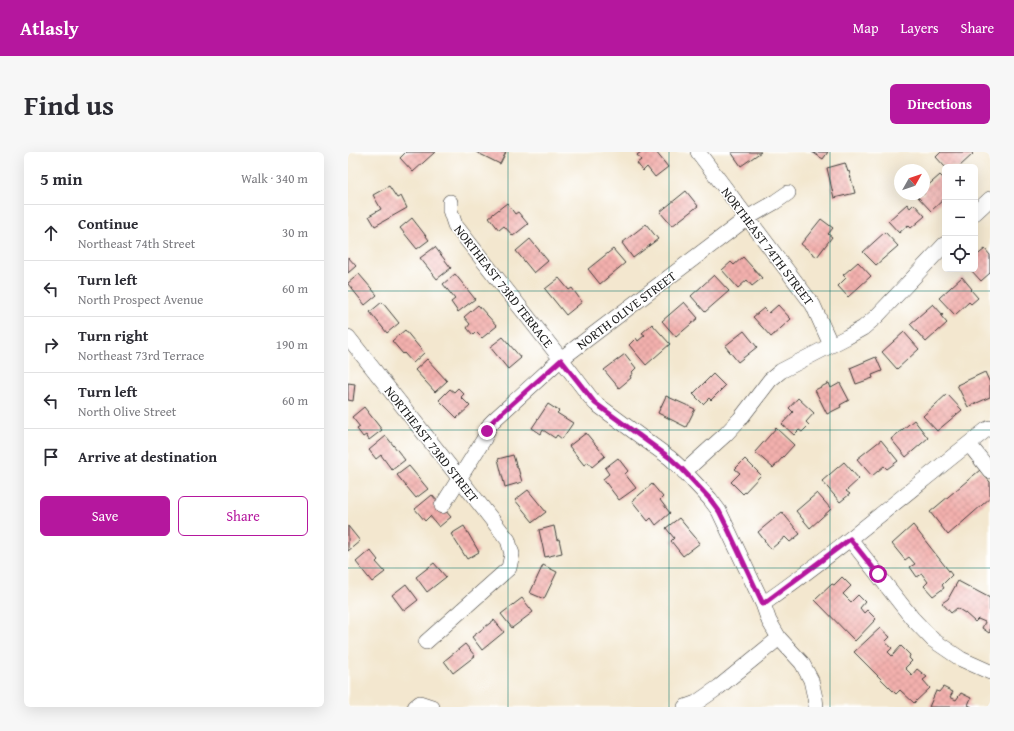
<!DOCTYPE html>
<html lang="en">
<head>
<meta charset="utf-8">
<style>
	body { margin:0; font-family:"Gentium Book Plus",serif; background:#f7f7f7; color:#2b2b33 }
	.controls { position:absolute; right:12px; top:12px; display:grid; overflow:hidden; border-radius:6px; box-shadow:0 4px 16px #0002 }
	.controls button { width:36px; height:36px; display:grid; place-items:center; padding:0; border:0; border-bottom:1px solid #e1e1e2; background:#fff; color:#2b2b33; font:20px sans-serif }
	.compass { position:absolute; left:546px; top:12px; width:36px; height:36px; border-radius:50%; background:#fff; box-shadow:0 4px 16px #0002; rotate:50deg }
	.stop { position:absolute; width:12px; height:12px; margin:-9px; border:3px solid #b5179e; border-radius:50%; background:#fff }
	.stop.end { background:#b5179e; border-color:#fff; box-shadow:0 1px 4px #0008 }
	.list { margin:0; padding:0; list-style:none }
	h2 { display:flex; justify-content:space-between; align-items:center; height:52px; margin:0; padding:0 16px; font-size:17px }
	h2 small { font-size:13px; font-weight:400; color:#7c7c81 }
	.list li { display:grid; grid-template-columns:26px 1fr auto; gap:12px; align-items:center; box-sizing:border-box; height:56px; padding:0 16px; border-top:1px solid #e1e1e2 }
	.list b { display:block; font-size:15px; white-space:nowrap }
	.list p { margin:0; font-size:13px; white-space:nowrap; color:#7c7c81 }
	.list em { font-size:13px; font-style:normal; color:#7c7c81 }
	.actions { display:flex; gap:8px; padding:12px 16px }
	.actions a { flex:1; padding:9px 0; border:1px solid #b5179e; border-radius:6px; text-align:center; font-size:14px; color:#b5179e }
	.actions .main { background:#b5179e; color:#fff }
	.icon { flex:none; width:22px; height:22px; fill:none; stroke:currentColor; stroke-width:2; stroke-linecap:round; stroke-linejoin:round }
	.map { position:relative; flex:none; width:642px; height:555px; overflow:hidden; border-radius:6px }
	header { display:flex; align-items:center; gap:24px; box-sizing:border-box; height:56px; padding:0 20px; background:#b5179e; color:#fff }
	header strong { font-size:19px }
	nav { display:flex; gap:22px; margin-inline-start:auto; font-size:14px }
	.intro { display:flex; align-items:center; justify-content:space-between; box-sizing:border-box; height:96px; padding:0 24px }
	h1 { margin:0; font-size:28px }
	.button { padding:10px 18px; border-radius:6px; background:#b5179e; color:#fff; font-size:14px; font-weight:700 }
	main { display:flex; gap:24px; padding:0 24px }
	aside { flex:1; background:#fff; border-radius:6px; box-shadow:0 4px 16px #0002 }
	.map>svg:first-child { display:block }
	.building { fill:url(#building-cross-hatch) }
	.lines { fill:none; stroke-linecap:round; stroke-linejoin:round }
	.minor-casing { stroke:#3c3a37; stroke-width:16 }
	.minor { stroke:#fff; stroke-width:15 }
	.route { stroke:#b5179e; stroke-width:5 }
	.grid { fill:none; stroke:#0f766e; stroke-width:1; stroke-opacity:0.55 }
	.labels { text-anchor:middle; stroke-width:3; stroke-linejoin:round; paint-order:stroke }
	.street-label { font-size:13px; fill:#1c1c1c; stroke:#fff }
</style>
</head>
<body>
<header>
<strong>Atlasly</strong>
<nav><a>Map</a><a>Layers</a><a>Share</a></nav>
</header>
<div class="intro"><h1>Find us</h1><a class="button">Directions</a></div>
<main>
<aside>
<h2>5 min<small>Walk · 340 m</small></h2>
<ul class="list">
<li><svg class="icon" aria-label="ahead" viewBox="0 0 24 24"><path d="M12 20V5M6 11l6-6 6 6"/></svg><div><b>Continue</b><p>Northeast 74th Street</p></div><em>30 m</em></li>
<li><svg class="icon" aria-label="left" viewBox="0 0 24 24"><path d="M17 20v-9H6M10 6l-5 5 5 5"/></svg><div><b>Turn left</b><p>North Prospect Avenue</p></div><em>60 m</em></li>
<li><svg class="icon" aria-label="right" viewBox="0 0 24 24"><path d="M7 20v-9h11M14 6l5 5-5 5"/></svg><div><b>Turn right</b><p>Northeast 73rd Terrace</p></div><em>190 m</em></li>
<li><svg class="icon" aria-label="left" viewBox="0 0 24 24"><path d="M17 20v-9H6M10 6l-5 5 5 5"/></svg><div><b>Turn left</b><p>North Olive Street</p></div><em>60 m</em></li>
<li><svg class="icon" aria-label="arrive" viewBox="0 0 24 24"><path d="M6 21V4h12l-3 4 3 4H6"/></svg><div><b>Arrive at destination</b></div></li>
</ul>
<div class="actions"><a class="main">Save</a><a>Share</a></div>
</aside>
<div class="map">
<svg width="642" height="555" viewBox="0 0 642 555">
	<defs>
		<pattern id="building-cross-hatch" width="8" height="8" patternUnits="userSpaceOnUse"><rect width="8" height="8" fill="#f3b0ad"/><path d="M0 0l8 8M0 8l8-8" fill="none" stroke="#d09794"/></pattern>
	</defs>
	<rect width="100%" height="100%" fill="#fff"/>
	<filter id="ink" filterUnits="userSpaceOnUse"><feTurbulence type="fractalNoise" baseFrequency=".025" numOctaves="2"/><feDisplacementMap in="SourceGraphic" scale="8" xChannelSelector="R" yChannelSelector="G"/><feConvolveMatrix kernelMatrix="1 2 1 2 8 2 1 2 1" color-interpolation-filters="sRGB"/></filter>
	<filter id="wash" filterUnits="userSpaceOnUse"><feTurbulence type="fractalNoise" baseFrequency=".012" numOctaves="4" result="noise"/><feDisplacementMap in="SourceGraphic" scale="16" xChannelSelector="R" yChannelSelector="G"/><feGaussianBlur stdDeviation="0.9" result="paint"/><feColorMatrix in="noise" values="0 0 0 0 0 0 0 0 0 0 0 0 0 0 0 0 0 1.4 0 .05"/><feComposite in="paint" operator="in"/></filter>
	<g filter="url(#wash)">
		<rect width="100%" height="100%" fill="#f3e7cf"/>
		<g id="blocks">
			<path class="building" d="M58 0H87L65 20 52 6Z
				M128 0H158L152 12Z
				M293 0H308L320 15 307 25 299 15 295 19 289 11 293 8 289 3Z
				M383 0H413L393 14Z
				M464 0H480L475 7Z
				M593 0H623L625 2 611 15H597L588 5Z
				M497 11 500 20 501 19 507 41 486 46 479 16Z
				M592 23 597 28V46L583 59 569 44 571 42H576V37Z
				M41 34 49 46 53 44 59 56 27 74 21 64 33 57 25 43Z
				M338 39 350 54 324 74 312 60Z
				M159 51 167 62 170 60 180 72 165 84 156 74 151 78 141 65Z
				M559 52 562 56 566 52 577 64 563 76 560 73 551 81 540 69Z
				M64 66 81 88 69 97 52 76Z
				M473 67 485 76 480 82 484 85 469 105 453 92Z
				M298 72 310 87 285 106 274 91Z
				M537 80 550 94 528 113 515 100Z
				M182 87 200 109 186 121 168 99Z
				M87 95 103 116 89 127 72 106Z
				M265 97 277 111 252 132 240 117Z
				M637 97 642 103V121L633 129 622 117H627V113L630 111 627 108V105Z
				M0 105 8 114 0 121Z
				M395 105 414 126 404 134 399 128 390 136 374 118 383 110 386 113Z
				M510 110 523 124 500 145 490 134 498 126 495 123Z
				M11 122 29 143 17 153 0 132V131Z
				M107 122 127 147 110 160 103 150 107 147 95 132Z
				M366 123 381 139 357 160 343 144Z
				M614 125 624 137 623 138 630 146 623 152 621 150 607 163 591 146Z
				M211 126 221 138 224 136 234 150 218 163 197 137Z
				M34 150 51 171 39 181 22 160Z
				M336 150 350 166 328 185 314 169Z
				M585 152 595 163 593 164 599 171 578 190 562 172Z
				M130 153 149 174 134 186 128 180 125 183 119 176 122 172 116 165Z
				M430 153 443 167 423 185 405 165 416 156 421 161Z
				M304 172 322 192 298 213 281 193 288 186 290 189 297 183 294 181Z
				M57 178 76 201 65 211 56 201 55 202 44 189Z
				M396 179 409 195 390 210 377 194Z
				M556 180 571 197 549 217 534 200Z
				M155 185 173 206 160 217 142 195Z
				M277 202 288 216 284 220 285 222 282 224 283 226 271 236 256 218Z
				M528 205 534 219 524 223 525 226 508 232 502 216Z
				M79 207 99 229 87 240 67 218Z
				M637 220 642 231V245L620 255 609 233Z
				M365 222 377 234 363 248 361 246 355 252 345 242Z
				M0 231 7 232 5 249 0 248Z
				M481 231 483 236 492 231 501 248 492 253 493 255 479 262 467 238Z
				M110 236 116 242 113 245 122 254 109 266 91 248 102 237 106 240Z
				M599 242 614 258 589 279 575 264Z
				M318 244 347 257 338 275 310 261Z
				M450 246 466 261 458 270 461 273 454 280 451 278 446 283 434 272 445 260 441 256Z
				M200 252 211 259 209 261 225 271 214 287 209 283 207 286 195 278 193 282 184 276Z
				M16 255 34 278 21 288 18 283 15 285 9 277 12 275 4 265Z
				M566 268 580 286 558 305 543 287Z
				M428 276 446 293 425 316 407 300Z
				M238 281 257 304 244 315 240 310 236 313 221 294Z
				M38 284 57 308 44 318 33 303 28 307 21 298Z
				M533 288 550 309 539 317 536 314 524 324 509 307Z
				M165 303 169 316H170L174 330 157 335 150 307Z
				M270 306 280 319 277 322 288 336 271 348 255 327 261 322 257 316Z
				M397 307 413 323 395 342 383 330 392 321 387 317Z
				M496 310 511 327 498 339 502 342 492 350 474 329Z
				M61 314 80 337 68 346 49 323Z
				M632 318 642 330V346L600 383 582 360Z
				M304 332 315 345 312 348 322 361 308 373 303 366 300 369 284 349Z
				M180 338 198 360 185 370 167 348Z
				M469 341 483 357 462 376 448 359Z
				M84 343 103 365 91 375 82 364 77 369 67 357Z
				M434 360 452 382 442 390 437 385 423 397 410 380Z
				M331 366 352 391 335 404 323 389 326 386 318 376Z
				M565 373 604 423 594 433 596 436 585 444 576 434 580 430 574 422 569 425 562 415 567 412 561 405 557 408 544 392Z
				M0 374 12 389 0 399Z
				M116 374 131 400 119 407 103 382Z
				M206 374 209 388 211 387 214 401 197 405 191 378Z
				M22 398 30 408 28 410 37 420 24 430 8 410Z
				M86 411 98 425 79 440 68 425Z
				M195 413 209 420 196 447 182 441Z
				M494 425 503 434 495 442 503 450 510 443 517 450 512 456 516 461 519 458 528 467 507 489 467 448 484 432 486 433Z
				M610 429 642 446V480L641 481 634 476 637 470 630 467 627 470 617 461 609 456 603 461 594 451 600 447Z
				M58 432 70 448 56 459 44 443Z
				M174 446 185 460 164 476 153 462Z
				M146 468 156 480 134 498 124 485Z
				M532 476 542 485 537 490 544 496 540 500 544 504 553 494 562 503 561 506 564 509 557 516 564 523 569 517 579 525 575 528 582 536 566 551 552 538 548 542 506 500Z
				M117 492 127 504 105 521 96 509Z
				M595 535 605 540 602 545 608 548 613 541 623 546 620 553 624 555H581L588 539 591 540Z"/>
		</g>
	</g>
	<g filter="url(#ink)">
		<use href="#blocks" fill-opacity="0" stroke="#3c3a37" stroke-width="1"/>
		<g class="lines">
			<g class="minor-casing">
				<path id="minor" d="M350 0 465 153 483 193
					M102 50V58L107 73 213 207 242 245 247 251 322 306 334 317 362 347 371 359 415 452 421 469 431 486 454 511 463 528 467 546 468 555
					M627 61 642 47
					M0 185 160 388 164 402 161 416 78 490
					M621 292 642 319
					M336 320 377 283 392 267 422 228 433 219 499 185 515 176 529 164 597 92
					M94 354 136 287 142 272 147 267 213 207 399 66 427 50 440 41
					M502 387 564 466 585 488 613 507 642 520
					M415 452C492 398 564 336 638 278L642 276
					M67 555 72 551 84 555
					M337 555 348 551 371 535 431 486"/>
			</g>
			<use href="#minor" class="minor"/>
		</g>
	</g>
	<g class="lines" filter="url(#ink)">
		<path class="route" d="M139 279 142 272 147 267 213 208 247 251 322 306 334 317 362 347 371 359 378 373 415 452 502 387 530 422"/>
	</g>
	<path class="grid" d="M160 0V555M321 0V555M482 0V555M0 139H642M0 278H642M0 416H642"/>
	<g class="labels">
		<g class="street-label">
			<text transform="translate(420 94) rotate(53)" y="5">NORTHEAST 74TH STREET</text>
			<text transform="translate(156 134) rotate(52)" y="5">NORTHEAST 73RD TERRACE</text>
			<text transform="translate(278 158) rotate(-37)" y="5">NORTH OLIVE STREET</text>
			<text transform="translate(84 292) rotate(52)" y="5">NORTHEAST 73RD STREET</text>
		</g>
	</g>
</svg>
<div class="controls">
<button>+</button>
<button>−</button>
<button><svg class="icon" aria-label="locate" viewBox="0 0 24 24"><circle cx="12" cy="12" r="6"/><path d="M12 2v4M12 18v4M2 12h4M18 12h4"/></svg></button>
</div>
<svg class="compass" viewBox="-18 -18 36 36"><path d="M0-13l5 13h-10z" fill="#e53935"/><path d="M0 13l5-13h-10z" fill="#7c7c81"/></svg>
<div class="stop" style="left:530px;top:422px"></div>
<div class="stop end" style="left:139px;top:279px"></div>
</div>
</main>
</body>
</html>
